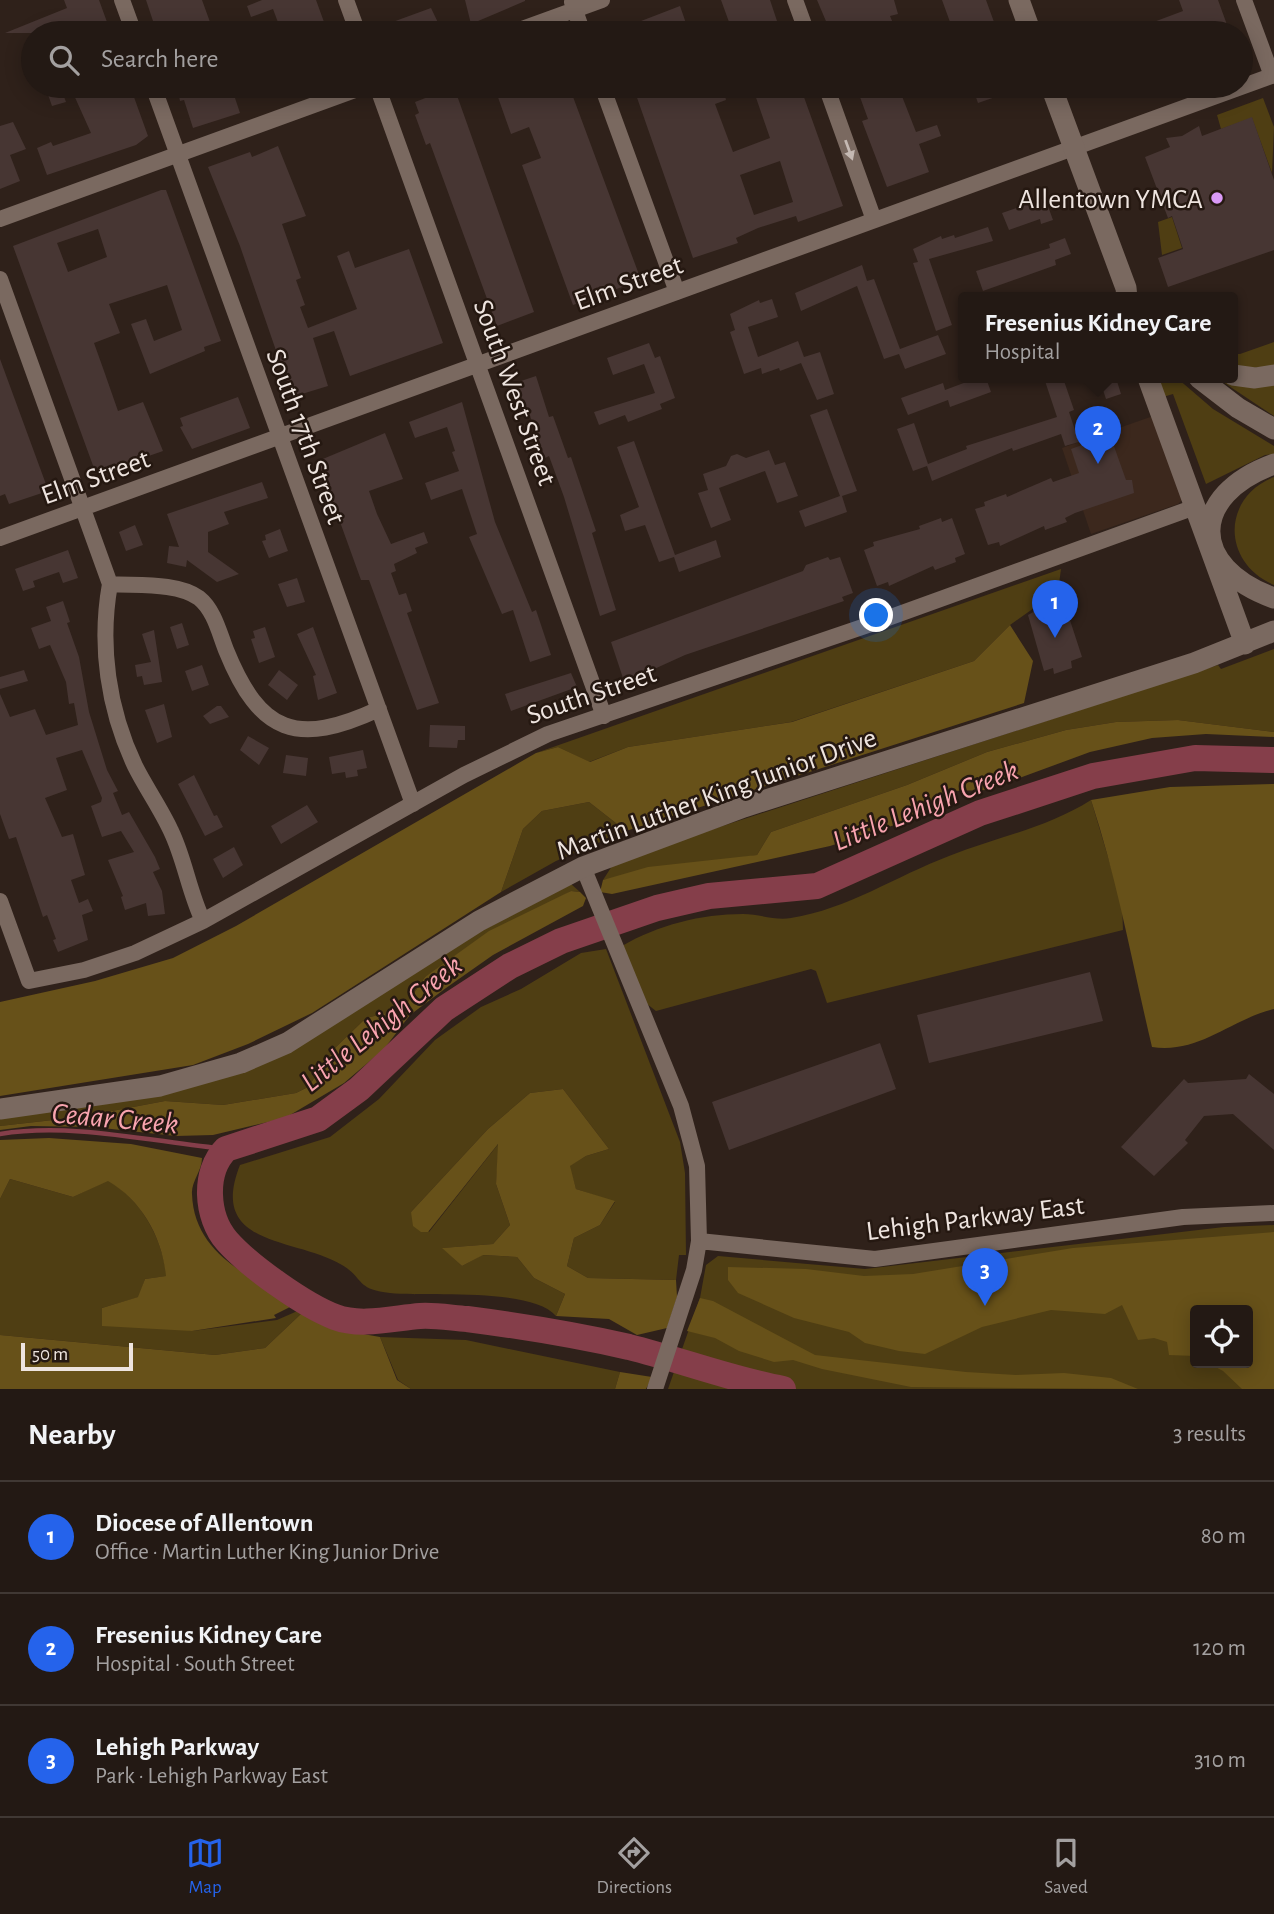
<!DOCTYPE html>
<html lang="en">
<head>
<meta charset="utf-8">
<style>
	body { margin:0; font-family:"Alegreya Sans",sans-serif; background:#2f2622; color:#f1f3f6 }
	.controls { position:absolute; right:21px; bottom:21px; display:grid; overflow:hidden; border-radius:7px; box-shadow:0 4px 18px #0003 }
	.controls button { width:63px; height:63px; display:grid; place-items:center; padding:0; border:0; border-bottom:2px solid #403834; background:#231914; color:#f1f3f6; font:35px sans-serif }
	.scale { position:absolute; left:21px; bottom:18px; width:112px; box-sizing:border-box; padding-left:7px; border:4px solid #eee4df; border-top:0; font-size:19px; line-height:24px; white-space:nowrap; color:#eee4df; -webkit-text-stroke:5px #251811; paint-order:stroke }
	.you { position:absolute; left:877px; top:616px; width:24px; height:24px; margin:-18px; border:5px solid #fff; border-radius:50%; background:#1a73e8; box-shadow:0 0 0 10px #1a73e833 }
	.badge { display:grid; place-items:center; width:46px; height:46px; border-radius:50%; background:#2563eb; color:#fff; font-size:23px; font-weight:700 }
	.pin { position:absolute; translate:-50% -58px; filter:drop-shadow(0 2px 4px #0008) }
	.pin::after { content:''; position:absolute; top:37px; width:24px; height:21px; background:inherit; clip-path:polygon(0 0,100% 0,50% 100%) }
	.popup { position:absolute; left:958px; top:292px; width:280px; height:91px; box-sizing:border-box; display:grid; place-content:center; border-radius:7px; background:#231914; filter:drop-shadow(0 2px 5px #0005); font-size:23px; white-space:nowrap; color:#a3a0a0 }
	.popup b { font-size:26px; color:#f1f3f6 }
	.popup::after { content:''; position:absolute; left:50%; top:100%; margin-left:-14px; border:14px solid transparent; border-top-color:#231914 }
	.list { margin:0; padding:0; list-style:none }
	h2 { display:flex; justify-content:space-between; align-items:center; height:91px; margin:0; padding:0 28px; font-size:30px }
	h2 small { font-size:23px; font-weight:400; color:#a3a0a0 }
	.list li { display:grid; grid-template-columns:46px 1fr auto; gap:21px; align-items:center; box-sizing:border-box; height:112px; padding:0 28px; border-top:2px solid #403834 }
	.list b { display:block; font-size:26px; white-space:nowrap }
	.list p { margin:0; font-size:23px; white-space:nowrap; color:#a3a0a0 }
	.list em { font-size:23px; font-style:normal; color:#a3a0a0 }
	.icon { flex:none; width:38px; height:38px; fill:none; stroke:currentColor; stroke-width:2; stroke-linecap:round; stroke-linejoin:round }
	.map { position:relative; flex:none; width:1274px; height:1389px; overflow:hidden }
	.search { position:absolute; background:#231914; box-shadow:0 4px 18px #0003; left:21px; right:21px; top:21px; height:77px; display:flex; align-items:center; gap:18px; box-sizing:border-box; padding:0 24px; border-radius:38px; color:#a3a0a0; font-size:26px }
	.sheet { height:427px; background:#231914 }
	nav { display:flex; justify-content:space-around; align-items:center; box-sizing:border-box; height:98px; border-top:2px solid #403834; background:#231914; font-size:19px; color:#a3a0a0 }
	nav a { display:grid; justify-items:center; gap:4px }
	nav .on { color:#2563eb }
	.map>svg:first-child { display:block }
	.built { fill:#3c281d }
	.green { fill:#4f3e13; fill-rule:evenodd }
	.forest { fill:#675119 }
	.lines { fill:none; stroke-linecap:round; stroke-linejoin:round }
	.stream { stroke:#853e4a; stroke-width:4.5 }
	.river { stroke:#853e4a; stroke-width:26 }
	.building { fill:#473633; fill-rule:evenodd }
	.street { stroke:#7a6960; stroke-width:16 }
	.secondary { stroke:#7a6960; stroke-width:21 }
	.oneway { fill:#c5b9b3 }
	.poi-dot { fill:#da9af6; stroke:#251811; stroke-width:2.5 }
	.labels { text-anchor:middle; stroke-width:5; stroke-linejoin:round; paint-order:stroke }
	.poi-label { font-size:28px; fill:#eee4df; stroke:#251811; text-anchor:end }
	.street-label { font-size:28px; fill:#eee4df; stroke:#251811 }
	.water-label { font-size:30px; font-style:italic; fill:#f9a4af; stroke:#251811 }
</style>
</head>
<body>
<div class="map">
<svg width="1274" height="1389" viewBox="0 0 1274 1389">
	<rect width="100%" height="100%" fill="#2f211a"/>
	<path class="built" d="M1156 415 1183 499 1178 504 1091 534 1062 448Z"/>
	<path class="green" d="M1263 98 1274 127 1272 173 1252 118 1221 129 1217 115Z
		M1172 217 1182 248 1162 255 1158 222Z
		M1274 342V367L1233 369V354H1240Z
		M1156 378H1177L1213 409 1274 446V454L1265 455 1206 484 1173 394 1163 397Z
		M1217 378 1227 381 1274 382V416Z
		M1274 477V585C1222 563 1221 498 1274 477Z
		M1061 569 1058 591 1010 625 974 661 791 722 628 747 589 762 558 747 536 753Z
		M1274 649V732L1178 720 1116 722 1066 730 987 752 907 785 771 832 757 855 603 880 612 866 658 847 1218 665 1221 669Z
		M1091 800 1122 904 1123 930 827 1003 816 971 811 969 656 1011 647 1004 622 946C658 925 701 914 743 914 759 914 776 921 791 918 848 909 896 876 949 856 997 837 1047 828 1091 800Z
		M589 802 626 831 556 861 501 892 523 829 542 811Z
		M571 884 580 892 571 891 425 977 403 1009 366 1018 336 1047 308 1087 296 1093 223 1105 165 1101 80 1117 0 1126V1116L180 1089Z
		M606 949 680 1142 685 1173 686 1255H679L676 1280 588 1278 567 1266 574 1238 600 1225 615 1202 576 1189 569 1166 586 1156 609 1149 563 1089 530 1093 488 1129 411 1212 429 1232 499 1143 496 1184 510 1225 493 1244 443 1248 462 1266 482 1255 517 1257 534 1278 565 1294 556 1316C531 1287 427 1297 390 1293 355 1289 365 1279 342 1265 296 1237 207 1248 240 1165L330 1137 379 1099 435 1040 481 1007 521 989 581 953Z
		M10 1179 73 1197 108 1180C143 1202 161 1237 167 1276L145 1279 139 1297 102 1308 192 1331 277 1320 302 1309 303 1312 265 1348 215 1355 0 1335V1199Z
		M1274 1225V1389H668L700 1298 706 1265 718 1256 865 1269 1224 1227ZM1195 1310H1248V1363H1195Z
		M380 1337 466 1340 620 1372 615 1389H411L398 1380Z"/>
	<path class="forest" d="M1010 625 1033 661 1024 703 626 831 589 802 542 811 523 829 501 892 312 1013 248 1044 193 1065 0 1096V1002L95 981 173 958 236 926 536 753 558 747 590 762 628 747 792 722 974 661Z
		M1178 720 1274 732V737L1206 734 1152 738 1090 752 987 790 952 791 916 818 830 846 612 894 600 892 603 880 648 867 757 855 771 832 907 785 987 752 1066 730 1116 722Z
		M1274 784V1009C1231 1019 1200 1054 1152 1047 1132 963 1118 882 1091 800L1170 787Z
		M571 891 580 892 586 898 583 906 493 955 446 988 410 1015 384 1049 344 1083 285 1118 213 1135 176 1136 93 1127 31 1126 0 1130V1126L80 1117 165 1101 223 1105 296 1093 308 1087 336 1047 366 1018 403 1009 425 977 489 931Z
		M563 1089 609 1149 586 1156 570 1166 576 1189 615 1201 600 1225 574 1238 567 1266 588 1278 676 1280 677 1297 667 1328 637 1335 609 1319 556 1316 565 1294 534 1278 517 1257 483 1255 462 1266 442 1248 493 1244 510 1225 496 1184 498 1144 428 1232H421L413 1226 411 1212 488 1129 530 1093Z
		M49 1138 131 1144 202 1158C202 1171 191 1182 192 1194 194 1255 252 1278 298 1303L274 1315 276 1318 192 1331 102 1326V1308L138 1297 145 1279 166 1276C162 1237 142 1201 108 1181L73 1197 10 1179 0 1199V1140Z
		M1274 1232V1389H1242L1223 1371 1208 1363H1248V1310H1195V1356L1169 1355 1167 1342 1154 1338 1138 1340 1122 1305 1105 1314 1051 1310 982 1327 925 1354 899 1351 865 1343 849 1332 794 1318 738 1293 728 1280V1267L806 1269 864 1276 913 1274 1073 1248Z
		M700 1298 713 1301 815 1355 966 1372 1016 1375 1064 1373 1111 1378 1138 1389 911 1387 822 1369 793 1360 774 1362 739 1351 715 1338 687 1331Z
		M303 1312 335 1329 380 1337 397 1380 411 1389H0V1335L215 1355 265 1348Z
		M620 1372 652 1377 646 1389H615Z"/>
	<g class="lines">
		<path class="stream" d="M0 1134C72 1122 153 1142 226 1149
			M740 1381 749 1389"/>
		<path class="river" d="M783 1389C730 1379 681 1360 629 1347 576 1335 521 1326 467 1319 452 1318 435 1315 420 1316 394 1318 361 1327 335 1317 304 1305 249 1266 227 1241 206 1217 203 1172 226 1149L318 1119 359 1089 444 1009 510 966 561 941 657 908 709 896 817 886 980 813 1093 776 1195 758 1274 760"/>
	</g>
	<path class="building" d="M64 0H99L111 33H5L67 8Z
		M146 0H202L214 33H157Z
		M262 0H316L328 33H282L273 9 251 17 247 6Z
		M465 0H525V1L471 24Z
		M721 0H770L779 27 763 33H733Z
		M817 0H894L898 14 890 16 895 28 880 33H831Z
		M942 0H986L994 22 986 25 989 33H954Z
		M1179 0H1218L1230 33H1155L1151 23 1183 11Z
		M680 6 688 29 676 33H610Z
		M431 8 443 33H368V31Z
		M45 86H60L66 102 52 106Z
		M91 86H130L148 136 136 145 47 175 37 148 51 142 53 146 91 133 73 93Z
		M177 86H231L240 113 193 128 184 100 180 101Z
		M494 86H569L641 280 573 305 522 165 541 158 529 127 511 134Z
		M643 86H723L726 100 715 104 733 152 770 138 752 86H800L843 206 798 222 796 216 758 228 736 238 738 243 693 258 634 89ZM780 161 793 202 754 215 740 175Z
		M856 86H898L916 132 937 125 941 136 919 144 929 172 887 187 862 121 868 119Z
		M972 86H1022V88L978 103Z
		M454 87 534 312 497 326 430 143 426 145 415 115 419 113 415 102Z
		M1252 117 1274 180V250L1168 287 1158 258 1183 249 1172 216 1168 218 1145 157 1170 147 1166 138 1182 136 1199 126 1202 136Z
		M13 122 26 149 10 155 20 181 0 189V126Z
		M278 146 306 216 282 224 301 278 296 280 305 305 300 307 308 328 357 309 337 256 349 251 355 268 409 249 443 343 350 376 334 331 313 338 328 386 292 397 240 246 208 167 250 152 252 157Z
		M161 190H166L221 341 204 347 205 351 150 374 131 324 146 319 154 341 182 330 167 285 109 304 120 333 94 343 104 371 118 411 143 402 163 451 103 472 101 468 95 471 13 246ZM98 229 107 257 68 272 57 243Z
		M1045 198 1053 220 1041 224 1040 219 1009 230 1002 213Z
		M988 227 993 241 929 259 952 325 936 331 913 263 918 262 913 249 941 236 942 239 954 235 955 238Z
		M1065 238 1071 254 1055 260 1056 265 983 291 976 271 1050 248 1049 244Z
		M862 265 867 281 874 279 900 349 938 335 946 354 905 369 899 354 884 359 857 286 801 311 795 293Z
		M772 299 778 317 748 327 758 357 798 341 804 357 820 352 834 394 817 400 801 363 780 371 779 368 762 374 761 368 744 374 730 332 735 330 730 314 759 300 760 303Z
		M649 343 655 358 660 356 675 398 660 404 662 409 628 422 625 415 599 425 594 412 655 393 644 364 613 375 607 358Z
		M0 359 47 487 41 490 42 493 9 504 5 494 0 496Z
		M536 376 549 417 553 416 568 458 571 457 596 531 592 533 616 610 600 616 564 497 549 456 545 458 530 416 527 417 515 383Z
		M977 378H986L991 392 950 407 948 400 908 415 901 398 943 383 945 390Z
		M1044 378H1063L1074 410 1069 412 1079 442 1065 446 1061 434 1013 451 1012 448 932 481 927 466 913 471 897 429 914 423 928 464 967 449 966 446 1057 417Z
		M1099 378H1116L1121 394 1106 399Z
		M238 397 250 428 192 449 180 427 183 426 180 418Z
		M462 402 495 522 532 612 536 610 551 655 530 662 513 610 502 614 469 537 477 534 462 489 431 500 425 483 459 471 452 452 455 451 447 427 415 438 409 422Z
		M827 409 857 491 842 496 847 512 805 527 799 511 840 496 810 415Z
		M385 433 403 479 369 491 377 514 391 544 424 532 428 543 415 548 417 553 394 564 396 571 391 573 399 595 406 593 412 611 407 613 439 703 417 710 369 580H361L318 461Z
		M1110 435 1126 480H1132L1134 493 1075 513 1065 518 1067 522 1045 530 1044 526 1000 546 999 542 988 545 975 509 985 506 984 502 1006 494 1007 497 1051 478 1053 482 1079 473 1071 449Z
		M634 441 675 555 716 540 721 557 679 572 674 557 659 562 645 525 625 531 620 515 639 507 617 447Z
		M769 450 775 465 785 462 798 496 777 503 765 471 719 488 731 520 711 528 698 493 708 490 703 474 726 466 731 456 737 454 746 458Z
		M262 482 268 498 224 512 229 524 208 532V552L239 574 217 582 187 560 186 567 167 563 169 546 179 547 167 514Z
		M941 518 942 522 952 518 965 554 955 558 956 562 935 570 933 566 889 586 888 582 877 586 864 550 874 546 873 542 920 529 919 526Z
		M135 525 143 545 126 551 119 532Z
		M280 529 288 551 269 558 262 541 266 540 265 535Z
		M68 550 78 578 63 583 59 572 33 581 35 587 23 591 15 569Z
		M828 557 830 560 840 557 853 593 842 597 844 601 685 655 641 675 623 678 611 642 803 571 806 565Z
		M297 578 305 602 287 607 278 584Z
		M1070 591 1076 608 1067 611 1082 657 1071 661 1072 668 1054 674 1053 668 1044 671 1028 615Z
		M63 601 70 622 67 623 79 657 89 712 107 770 118 791 113 793 122 815 129 812 155 857 160 869 153 872 162 891 165 914 148 916 146 903 125 910 121 897 123 896 108 860 134 852 121 831 102 837 91 806 101 802 102 798 82 750 56 758 67 790 45 798 62 837 73 834 85 875 71 880 79 903 88 899 93 911 82 915 88 940 58 952 53 940 56 939 47 915 43 917 16 837 9 839 0 814V694L10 717 35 709 46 735 78 725 74 703 69 704 66 682 50 645 39 649 31 628 51 621 46 607Z
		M182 623 189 645 177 649 170 627Z
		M265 627 275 657 259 663 251 639 255 638 253 631Z
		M313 627 337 693 318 700 313 676 316 675 297 634Z
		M154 630 162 682 144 685 142 676 137 677 135 665 151 662 142 634Z
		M202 665 209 685 192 691 185 671Z
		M24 670 28 681 0 689V677Z
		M279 670 298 685 287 700 268 685Z
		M571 673 577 687 511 711 505 694Z
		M164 704 172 737 157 743 145 710Z
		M217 706H221L229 717 210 724 203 716Z
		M430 725 465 726V740H458L457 748 429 747Z
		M248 736 269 748 259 765 240 750Z
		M363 750 367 768 357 770 358 776 346 778 345 772 332 774 329 757Z
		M286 755 308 758 306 776 283 773Z
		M194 775 214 816 217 815 223 827 205 836 178 784Z
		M307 805 318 822 281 844 271 826Z
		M234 847 243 865 223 878 213 859Z
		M1090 972 1103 1021 929 1063 917 1015Z
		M880 1043 896 1089 729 1150 712 1102Z
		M1249 1074 1274 1094V1150L1233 1114 1204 1116 1185 1140 1188 1143 1154 1176 1121 1147 1184 1079 1188 1083 1246 1079Z"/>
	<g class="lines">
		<path class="street" d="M122 0 134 33
			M346 0 358 33
			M795 0 807 33
			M1244 0 1272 76
			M572 2 583 33
			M511 33 602 0
			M153 86 413 804
			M377 86 604 716
			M602 86 677 292
			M826 86 874 220
			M0 219 366 86
			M0 279 110 584C99 645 108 709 135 766 146 788 161 809 171 831 185 860 189 892 203 921
			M0 538 1274 75
			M110 584C136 586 177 582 199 598 214 610 219 632 226 650 260 734 297 747 379 709
			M583 867 681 1106 697 1166 699 1241 694 1270 655 1389
			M0 901 29 981 84 970 135 953 203 921 464 775 548 734 877 622 1195 507
			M699 1241 875 1259 1183 1217 1274 1213"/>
		<path class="secondary" d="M1019 0 1031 33
			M1051 86 1126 288 1127 298
			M1233 375 1255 378 1274 375
			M1148 378 1245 644
			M1199 378 1238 408 1274 429
			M1274 464C1189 495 1188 567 1274 598
			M0 1109 160 1086 241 1063 287 1043 479 921 583 867 744 807 1194 663 1274 631"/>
	</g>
	<defs><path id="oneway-solid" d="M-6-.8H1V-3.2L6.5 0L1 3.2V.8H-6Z" transform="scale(1.75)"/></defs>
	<use class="oneway" href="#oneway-solid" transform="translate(849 150) rotate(70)"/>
	<circle class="poi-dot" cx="1217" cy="198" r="7"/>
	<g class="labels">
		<g class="poi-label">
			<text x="1203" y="208">Allentown YMCA</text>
		</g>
		<g class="street-label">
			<text transform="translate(628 282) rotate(-20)" y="10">Elm Street</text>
			<text transform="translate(516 392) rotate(70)" y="10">South West Street</text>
			<text transform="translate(307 436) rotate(70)" y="10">South 17th Street</text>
			<text transform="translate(95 476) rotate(-20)" y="10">Elm Street</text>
			<text transform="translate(591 693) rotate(-19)" y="10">South Street</text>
			<text transform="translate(716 793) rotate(-20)" y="10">Martin Luther King Junior Drive</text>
			<text transform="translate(975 1217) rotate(-7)" y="10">Lehigh Parkway East</text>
		</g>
		<g class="water-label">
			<text transform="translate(925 805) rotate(-22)" y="10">Little Lehigh Creek</text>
			<text transform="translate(381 1023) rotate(-39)" y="10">Little Lehigh Creek</text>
			<text transform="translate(115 1118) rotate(5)" y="10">Cedar Creek</text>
		</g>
	</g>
</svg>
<div class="controls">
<button><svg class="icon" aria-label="locate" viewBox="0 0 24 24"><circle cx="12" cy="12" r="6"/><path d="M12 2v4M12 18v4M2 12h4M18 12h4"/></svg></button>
</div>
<div class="scale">50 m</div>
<div class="you"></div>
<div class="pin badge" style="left:1055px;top:638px">1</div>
<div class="pin badge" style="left:1098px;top:464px">2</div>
<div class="popup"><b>Fresenius Kidney Care</b>Hospital</div>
<div class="pin badge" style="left:985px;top:1306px">3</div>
<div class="search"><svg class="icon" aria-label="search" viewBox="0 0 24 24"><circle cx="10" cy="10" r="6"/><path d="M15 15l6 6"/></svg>Search here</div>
</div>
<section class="sheet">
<h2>Nearby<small>3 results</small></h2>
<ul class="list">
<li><span class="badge">1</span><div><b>Diocese of Allentown</b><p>Office · Martin Luther King Junior Drive</p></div><em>80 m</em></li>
<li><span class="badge">2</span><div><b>Fresenius Kidney Care</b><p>Hospital · South Street</p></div><em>120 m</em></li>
<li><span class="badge">3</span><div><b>Lehigh Parkway</b><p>Park · Lehigh Parkway East</p></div><em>310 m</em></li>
</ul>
</section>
<nav>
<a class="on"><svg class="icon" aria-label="map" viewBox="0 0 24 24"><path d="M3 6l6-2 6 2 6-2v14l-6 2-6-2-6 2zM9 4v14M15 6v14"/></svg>Map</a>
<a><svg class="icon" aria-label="directions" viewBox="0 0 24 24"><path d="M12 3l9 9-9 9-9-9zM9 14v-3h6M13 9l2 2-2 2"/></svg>Directions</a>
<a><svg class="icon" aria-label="saved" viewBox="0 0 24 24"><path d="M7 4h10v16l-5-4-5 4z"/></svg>Saved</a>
</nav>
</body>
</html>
